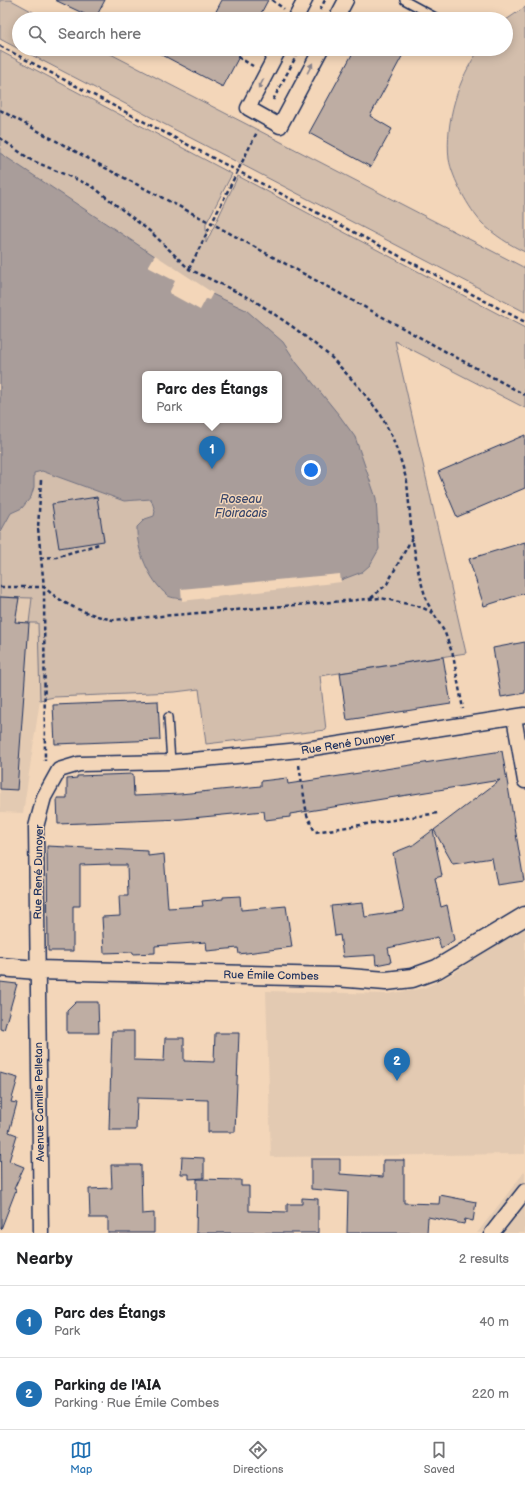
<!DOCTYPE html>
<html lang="en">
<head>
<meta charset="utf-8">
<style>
	body { margin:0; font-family:"Balsamiq Sans",sans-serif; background:#f2f2f2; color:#202124 }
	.you { position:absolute; left:311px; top:470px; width:14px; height:14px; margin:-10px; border:3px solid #fff; border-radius:50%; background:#1a73e8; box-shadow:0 0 0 6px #1a73e833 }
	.badge { display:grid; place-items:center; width:26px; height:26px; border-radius:50%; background:#1f6fb2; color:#fff; font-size:13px; font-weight:700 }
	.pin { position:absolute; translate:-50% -33px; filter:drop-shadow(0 1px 2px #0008) }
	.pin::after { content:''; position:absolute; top:21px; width:14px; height:12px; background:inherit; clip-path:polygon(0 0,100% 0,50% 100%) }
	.popup { position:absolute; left:142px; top:371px; width:140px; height:52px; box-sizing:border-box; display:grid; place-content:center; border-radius:6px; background:#fff; filter:drop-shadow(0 1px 3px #0005); font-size:13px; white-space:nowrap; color:#757577 }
	.popup b { font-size:15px; color:#202124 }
	.popup::after { content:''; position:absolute; left:50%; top:100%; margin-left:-8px; border:8px solid transparent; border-top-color:#fff }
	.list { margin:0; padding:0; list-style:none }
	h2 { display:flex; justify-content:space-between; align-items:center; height:52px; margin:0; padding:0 16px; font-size:17px }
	h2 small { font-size:13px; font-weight:400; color:#757577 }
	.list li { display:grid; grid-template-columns:26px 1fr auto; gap:12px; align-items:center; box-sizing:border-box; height:72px; padding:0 16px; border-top:1px solid #e0e0e0 }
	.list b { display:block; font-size:15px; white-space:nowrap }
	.list p { margin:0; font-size:13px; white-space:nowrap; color:#757577 }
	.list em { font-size:13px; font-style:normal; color:#757577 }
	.icon { flex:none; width:22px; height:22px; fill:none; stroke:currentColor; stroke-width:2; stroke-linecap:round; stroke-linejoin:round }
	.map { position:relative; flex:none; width:525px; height:1233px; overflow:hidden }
	.search { position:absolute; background:#fff; box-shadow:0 2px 10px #0003; left:12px; right:12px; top:12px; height:44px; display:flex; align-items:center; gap:10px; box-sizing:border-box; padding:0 14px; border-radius:22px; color:#757577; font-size:15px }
	.sheet { height:196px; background:#fff }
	nav { display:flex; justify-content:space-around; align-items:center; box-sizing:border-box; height:56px; border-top:1px solid #e0e0e0; background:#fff; font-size:11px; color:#757577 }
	nav a { display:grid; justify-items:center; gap:2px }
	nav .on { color:#1f6fb2 }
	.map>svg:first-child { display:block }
	.built { fill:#e3cab2 }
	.green { fill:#d3beac; stroke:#777685; fill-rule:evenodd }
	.water { fill:#a99d9a; stroke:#707182; fill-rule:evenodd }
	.pier { fill:#f3d6b9 }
	.building { fill:#beada3; stroke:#1b2f5e }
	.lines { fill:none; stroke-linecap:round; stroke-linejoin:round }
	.service-casing { stroke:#1b2f5e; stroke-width:10 }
	.minor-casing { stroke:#1b2f5e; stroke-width:17 }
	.tertiary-casing { stroke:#1b2f5e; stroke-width:21 }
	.path { stroke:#1b2f5e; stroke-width:2.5; stroke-dasharray:4 3; stroke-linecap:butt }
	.service { stroke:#f3d6b9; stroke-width:7 }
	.minor { stroke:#f3d6b9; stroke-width:14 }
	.tertiary { stroke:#f3d6b9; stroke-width:18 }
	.oneway { fill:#87828c }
	.labels { text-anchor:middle; stroke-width:3; stroke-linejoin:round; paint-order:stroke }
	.street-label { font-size:11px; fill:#1b2f5e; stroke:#f3d6b9 }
	.water-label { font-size:12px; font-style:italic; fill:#37456a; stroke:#f3d6b9 }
</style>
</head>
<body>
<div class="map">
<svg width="525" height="1233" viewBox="0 0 525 1233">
	<rect width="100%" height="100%" fill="#f3d6b9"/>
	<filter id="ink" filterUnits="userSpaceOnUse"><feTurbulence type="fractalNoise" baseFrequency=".025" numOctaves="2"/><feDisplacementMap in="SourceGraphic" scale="8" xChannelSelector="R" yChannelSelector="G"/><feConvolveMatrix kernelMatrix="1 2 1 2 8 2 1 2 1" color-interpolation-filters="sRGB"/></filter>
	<g filter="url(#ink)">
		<path class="built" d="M0 588 42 590 40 700 23 813 0 812Z
			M525 925V1154L271 1157 266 991 387 994 424 988 454 973Z
			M525 1171V1233H477Z"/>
		<path class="green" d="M0 0H11L46 19H19V49L0 39Z
			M525 7V252C510 245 494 235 482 223 469 209 452 178 449 159 445 122 458 78 480 49H506V20Z
			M20 49H101L525 268V312Z
			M0 51 232 174 206 224V243L238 176 525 328V408L395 341 466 653 320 676 326 730 206 744 199 689 175 692 54 697 40 700 38 623H29L32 598 0 597ZM145 374H279V420H145Z"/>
		<path class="water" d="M0 153 212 294 246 310 283 342 296 362 339 415 355 437 376 498 379 549 370 565 362 572 341 580 182 599C177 598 170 598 167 595 149 580 136 549 137 527L145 519 154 516 155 511 151 499 124 501 42 471 34 473V487L31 497 22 508 11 513 0 533ZM145 374H279V420H145Z"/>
		<path class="pier" d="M155 255 213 293 209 300 206 299 200 310 169 293 175 281 148 267Z
			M340 574 341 582 182 601 181 589Z"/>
		<path class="building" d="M55 0H105L95 19Z
			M222 0H268L258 19H212Z
			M151 49H243L223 87Z
			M355 49H406L370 116 392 129 371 167 309 133Z
			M525 435V488L457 517 438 472Z
			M97 497 104 541 59 548 52 504Z
			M525 542V593L484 606 469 559Z
			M0 597 19 598 15 622 29 623 17 790 0 789Z
			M525 642V693L501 697 493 648Z
			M443 657 451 704 347 720 340 673Z
			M158 701 160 740 55 744 53 705Z
			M502 751 524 881 497 885 492 858 453 864 434 830 500 780 290 814V817L265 820 264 811 182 819 58 824 57 798H67V779L77 778V776L133 774 134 796 180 794 261 786V781L287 778 288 784Z
			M433 830 442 876 435 878 441 907 447 905 454 940 441 949 438 937 388 948 391 962 376 965 375 955 343 957 340 935 335 936 331 906 363 903 365 917 404 911 393 853 413 845Z
			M47 846 148 851V856L164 854 168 908 203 906 202 901 223 899V897L240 896 241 910 286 906 292 947 239 954 238 948 207 951 206 942 155 946V953L133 954V952L104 953 102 917 120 916 119 896H128L127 865H110V864L80 865V906H73V951H48Z
			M0 982 17 984 4 1030 0 1029Z
			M76 1002H98L99 1033H67V1011Z
			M112 1031H134V1060L164 1061 165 1038H184V1061L214 1062 215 1033H239L235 1132H208V1100L137 1098 136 1130H109Z
			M0 1073 18 1078 11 1102 17 1103 9 1132 17 1135 9 1161 24 1167 14 1189 16 1190 1 1229Z
			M182 1157 204 1158V1178L189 1179V1174H181Z
			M311 1159H340V1174L383 1177V1160H404V1203L439 1204 440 1195 476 1202 473 1221 465 1219 464 1224 428 1217 427 1233H347L348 1192 311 1189Z
			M111 1165H141L142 1214 154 1213V1233H108V1218H90L89 1189 112 1188Z
			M197 1179 241 1180V1186H249V1211L287 1212V1204H302V1198L318 1199V1233H196Z"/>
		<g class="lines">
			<g class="service-casing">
				<path id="service" d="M404 0 439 19
					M168 717 171 762"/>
			</g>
			<g class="minor-casing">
				<path id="minor" d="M295 19 305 0
					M336 19 346 0
					M279 49 248 108 280 126 321 49
					M514 717 525 781
					M41 1233 36 827 44 797 59 770 79 764 171 762 300 750 525 715
					M492 1233 525 1191"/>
			</g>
			<g class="tertiary-casing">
				<path id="tertiary" d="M0 967 37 970 336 977 386 981 412 978 437 969 525 916"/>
			</g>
			<path class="path" d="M272 0 284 9
				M320 10 325 0
				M0 46 525 322
				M238 57 253 66
				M273 100 300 49
				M0 110 111 171 211 223 525 395
				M0 138 31 160 92 186 152 233 189 269 252 299 293 327 330 356 358 386 381 415 393 439 402 464 407 482 412 537 419 575 427 602 445 633 453 655 463 709
				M189 269 257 132
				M41 480 38 528 44 587 45 761
				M40 558 56 557 99 544
				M0 587H44C64 606 87 614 113 620L381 598 421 607 433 613
				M371 598 387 584 412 538
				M299 765 307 815 315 832 438 813"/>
			<use href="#service" class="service"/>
			<use href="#minor" class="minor"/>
			<use href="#tertiary" class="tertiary"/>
		</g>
		<defs><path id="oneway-solid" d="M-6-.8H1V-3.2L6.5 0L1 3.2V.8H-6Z"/></defs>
		<g class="oneway">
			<use href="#oneway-solid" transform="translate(310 68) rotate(-62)"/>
			<use href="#oneway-solid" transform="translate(261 84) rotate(118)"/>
		</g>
	</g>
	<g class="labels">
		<g class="street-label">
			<text transform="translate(348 743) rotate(-9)" y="4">Rue René Dunoyer</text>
			<text transform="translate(38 872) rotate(-89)" y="4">Rue René Dunoyer</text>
			<text transform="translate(271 975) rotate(1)" y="4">Rue Émile Combes</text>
			<text transform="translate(39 1102) rotate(-91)" y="4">Avenue Camille Pelletan</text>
		</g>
		<g class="water-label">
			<text x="241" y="503">Roseau<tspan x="241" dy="14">Floiracais</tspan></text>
		</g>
	</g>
</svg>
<div class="you"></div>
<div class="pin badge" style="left:212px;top:469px">1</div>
<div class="popup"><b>Parc des Étangs</b>Park</div>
<div class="pin badge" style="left:397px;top:1081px">2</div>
<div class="search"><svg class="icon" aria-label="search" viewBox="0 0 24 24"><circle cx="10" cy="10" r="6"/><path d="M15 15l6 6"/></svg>Search here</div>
</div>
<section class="sheet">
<h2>Nearby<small>2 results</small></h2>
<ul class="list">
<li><span class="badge">1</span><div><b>Parc des Étangs</b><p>Park</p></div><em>40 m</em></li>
<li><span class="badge">2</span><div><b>Parking de l'AIA</b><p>Parking · Rue Émile Combes</p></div><em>220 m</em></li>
</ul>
</section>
<nav>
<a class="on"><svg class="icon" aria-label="map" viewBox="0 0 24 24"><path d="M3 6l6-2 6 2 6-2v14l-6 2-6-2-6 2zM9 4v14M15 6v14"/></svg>Map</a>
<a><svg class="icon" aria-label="directions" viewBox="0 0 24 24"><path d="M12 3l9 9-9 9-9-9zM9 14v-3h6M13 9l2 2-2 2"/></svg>Directions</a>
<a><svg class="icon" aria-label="saved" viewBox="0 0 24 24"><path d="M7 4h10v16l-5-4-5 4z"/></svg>Saved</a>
</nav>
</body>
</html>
